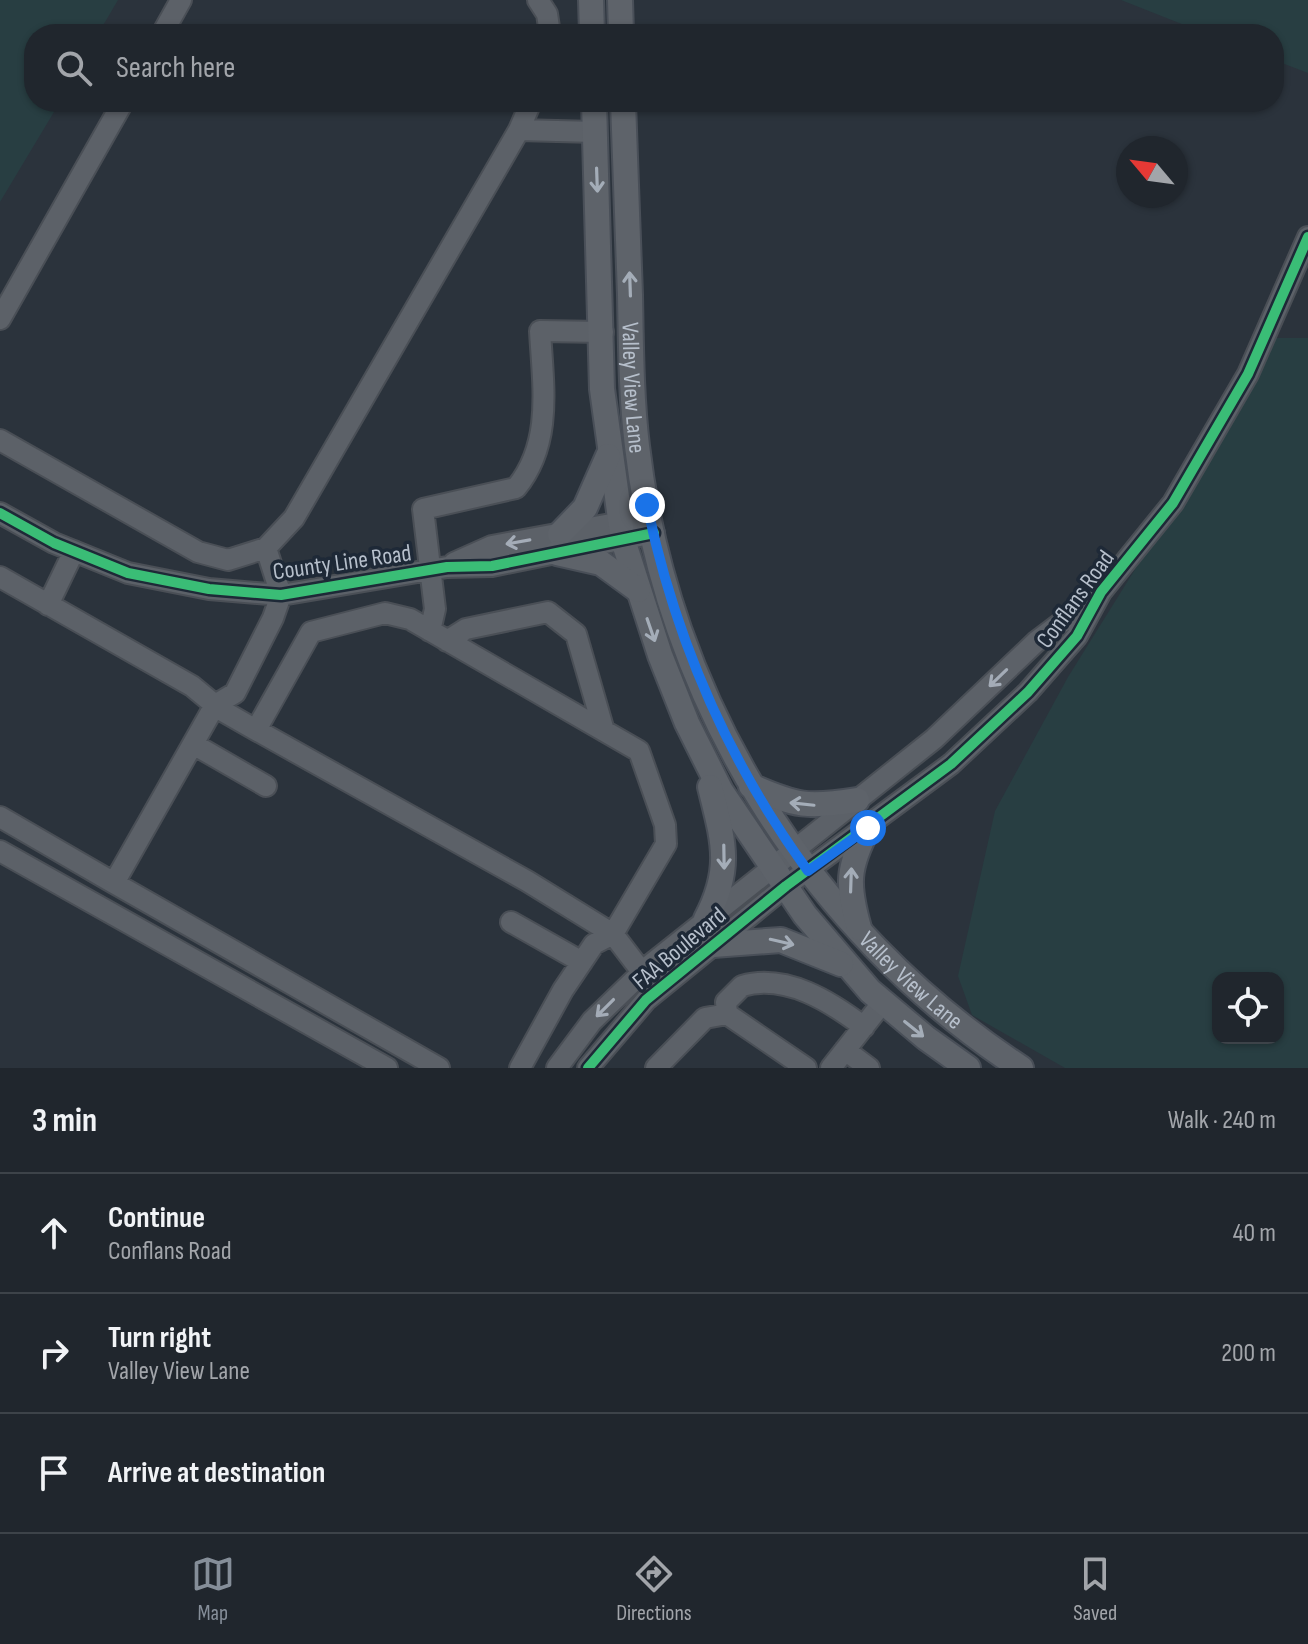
<!DOCTYPE html>
<html lang="en">
<head>
<meta charset="utf-8">
<style>
	body { margin:0; font-family:"Sofia Sans Condensed",sans-serif; background:#2d3239; color:#f1f3f6 }
	.controls { position:absolute; right:24px; bottom:24px; display:grid; overflow:hidden; border-radius:16px; box-shadow:0 2px 6px #0004 }
	.controls button { width:72px; height:72px; display:grid; place-items:center; padding:0; border:0; border-bottom:2px solid #3d4349; background:#20262d; color:#f1f3f6; font:40px sans-serif }
	.compass { position:absolute; left:1116px; top:136px; width:72px; height:72px; border-radius:50%; background:#20262d; box-shadow:0 2px 6px #0004; rotate:299deg }
	.stop { position:absolute; width:24px; height:24px; margin:-18px; border:6px solid #1a73e8; border-radius:50%; background:#fff }
	.stop.end { background:#1a73e8; border-color:#fff; box-shadow:0 2px 8px #0008 }
	.list { margin:0; padding:0; list-style:none }
	h2 { display:flex; justify-content:space-between; align-items:center; height:104px; margin:0; padding:0 32px; font-size:34px }
	h2 small { font-size:26px; font-weight:400; color:#a2a5aa }
	.list li { display:grid; grid-template-columns:52px 1fr auto; gap:24px; align-items:center; box-sizing:border-box; height:120px; padding:0 32px; border-top:2px solid #3d4349 }
	.list b { display:block; font-size:30px; white-space:nowrap }
	.list p { margin:0; font-size:26px; white-space:nowrap; color:#a2a5aa }
	.list em { font-size:26px; font-style:normal; color:#a2a5aa }
	.icon { flex:none; width:44px; height:44px; fill:none; stroke:currentColor; stroke-width:2; stroke-linecap:round; stroke-linejoin:round }
	.map { position:relative; flex:none; width:1308px; height:1068px; overflow:hidden }
	.search { position:absolute; background:#20262d; box-shadow:0 2px 6px #0004; left:24px; right:24px; top:24px; height:88px; display:flex; align-items:center; gap:20px; box-sizing:border-box; padding:0 28px; border-radius:32px; color:#a2a5aa; font-size:30px }
	.sheet { height:464px; background:#20262d }
	nav { display:flex; justify-content:space-around; align-items:center; box-sizing:border-box; height:112px; border-top:2px solid #3d4349; background:#20262d; font-size:22px; color:#a2a5aa }
	nav a { display:grid; justify-items:center; gap:4px }
	nav .on { color:#858e99 }
	.map>svg:first-child { display:block }
	.green { fill:#283e42; fill-rule:evenodd }
	.lines { fill:none; stroke-linecap:round; stroke-linejoin:round }
	.minor-casing { stroke:#4a4f56; stroke-width:24 }
	.major-casing { stroke:#494f58; stroke-width:28 }
	.minor { stroke:#5c6168; stroke-width:20 }
	.major { stroke:#5e636a; stroke-width:24 }
	.cycleway-casing { stroke:#1e2937; stroke-width:15 }
	.cycleway { stroke:#3abd76; stroke-width:10 }
	.oneway { stroke:#a4adb8 }
	.oneway2 { stroke:#a4acb7 }
	.route { stroke:#1a73e8; stroke-width:10 }
	.labels { text-anchor:middle; stroke-width:7; stroke-linejoin:round; paint-order:stroke }
	.street-label { font-size:24px; fill:#b6bfcb; stroke:#1e2937 }
</style>
</head>
<body>
<div class="map">
<svg width="1308" height="1068" viewBox="0 0 1308 1068">
	<rect width="100%" height="100%" fill="#2b333c"/>
	<path class="green" d="M0 0H118L98 34H34V102H60L0 202Z
		M1121 0H1308V73L1274 60V34H1207Z
		M1269 338H1308V1068H1065L972 1015 958 976 995 811 1068 677 1172 510ZM1218 978H1278V1038H1218Z"/>
	<g class="lines">
		<g class="minor-casing">
			<path id="minor" d="M538 0 547 14 550 34
				M162 34 181 0
				M519 130 531 102
				M0 319 123 102
				M0 440 198 552 228 560 266 548 281 595 273 618 235 693 215 705 114 883 0 817
				M0 513 54 543 128 573 209 589 281 595 447 567 492 566 654 533
				M266 548 294 518 519 130 595 132
				M454 563 492 546 649 517
				M0 577 192 686 221 710 256 730 527 881 613 934 642 972
				M48 605 74 551
				M430 631 435 609 423 509 516 488C553 443 543 386 540 331L603 332
				M447 641 466 629 548 612 576 634 604 731
				M256 730 311 632 385 613 410 619 639 751 665 825 666 844 613 934 594 944 563 990 520 1068
				M193 744 266 786
				M0 851 387 1068
				M114 883 439 1068
				M511 922 582 962
				M727 1014 726 1002 742 986C786 973 831 1002 864 1027
				M845 1050 869 1068
				M557 1068 592 1021 650 965 934 739 1037 641 1094 598
				M588 1068 646 1000 786 886 951 764 1028 692 1077 636 1101 592 1173 503 1248 374 1308 237
				M656 1068 705 1018 727 1014 806 1068
				M831 1068 883 1002"/>
		</g>
		<g class="major-casing">
			<g id="major">
				<path d="M591 0 592 34"/>
				<path d="M620 0 621 34"/>
				<path d="M594 102 602 389 623 540 660 655 687 723 721 791 805 915 870 991 926 1038 968 1068"/>
				<path id="s1" d="M623 102C625 166 628 231 630 295 631 345 631 396 637 446 666 698 809 930 1021 1068"/>
				<path d="M560 534 585 508 608 456"/>
				<path d="M557 553 601 563 638 590"/>
				<path d="M751 786C796 806 808 808 857 800"/>
				<path d="M706 919C733 868 723 840 710 787"/>
				<path d="M859 928C847 885 847 868 868 828"/>
				<path d="M713 945 781 940 841 964"/>
			</g>
		</g>
		<use href="#minor" class="minor"/>
		<use href="#major" class="major"/>
		<g class="cycleway-casing">
			<path id="cycleway" d="M0 513 54 543 128 573 209 589 281 595 447 567 492 566 654 533
				M588 1068 646 1000 786 886 951 764 1028 692 1077 636 1101 592 1173 503 1248 374 1308 237"/>
		</g>
		<use href="#cycleway" class="cycleway"/>
	</g>
	<defs><path id="oneway-shaft" d="M-6 0H5M1.5-3L5.5 0L1.5 3" fill="none" stroke-width="1.6" stroke-linecap="round" stroke-linejoin="round" transform="scale(2)"/></defs>
	<g class="oneway">
		<use href="#oneway-shaft" transform="translate(597 180) rotate(88)"/>
		<use href="#oneway-shaft" transform="translate(630 284) rotate(-92)"/>
		<use href="#oneway-shaft" transform="translate(651 630) rotate(71)"/>
		<use href="#oneway-shaft" transform="translate(802 804) rotate(-174)"/>
		<use href="#oneway-shaft" transform="translate(724 857) rotate(89)"/>
		<use href="#oneway-shaft" transform="translate(851 880) rotate(-88)"/>
		<use href="#oneway-shaft" transform="translate(782 942) rotate(13)"/>
		<use href="#oneway-shaft" transform="translate(914 1029) rotate(39)"/>
	</g>
	<g class="oneway2">
		<use href="#oneway-shaft" transform="translate(518 542) rotate(170)"/>
		<use href="#oneway-shaft" transform="translate(998 678) rotate(136)"/>
		<use href="#oneway-shaft" transform="translate(605 1008) rotate(135)"/>
	</g>
	<g class="lines">
		<path class="route" d="M647 505C675 639 727 760 808 871L868 828"/>
	</g>
	<g class="labels">
		<g class="street-label">
			<text dy="8" stroke="none"><textPath href="#s1" startOffset="286">Valley View Lane</textPath></text>
			<text transform="translate(342 562) rotate(-8)" y="8">County Line Road</text>
			<text transform="translate(1075 599) rotate(-54)" y="8">Conflans Road</text>
			<text transform="translate(679 948) rotate(-40)" y="8">FAA Boulevard</text>
			<text dy="8" stroke="none"><textPath href="#s1" startOffset="958">Valley View Lane</textPath></text>
		</g>
	</g>
</svg>
<div class="controls">
<button><svg class="icon" aria-label="locate" viewBox="0 0 24 24"><circle cx="12" cy="12" r="6"/><path d="M12 2v4M12 18v4M2 12h4M18 12h4"/></svg></button>
</div>
<svg class="compass" viewBox="-18 -18 36 36"><path d="M0-13l5 13h-10z" fill="#e53935"/><path d="M0 13l5-13h-10z" fill="#a2a5aa"/></svg>
<div class="stop" style="left:868px;top:828px"></div>
<div class="stop end" style="left:647px;top:505px"></div>
<div class="search"><svg class="icon" aria-label="search" viewBox="0 0 24 24"><circle cx="10" cy="10" r="6"/><path d="M15 15l6 6"/></svg>Search here</div>
</div>
<section class="sheet">
<h2>3 min<small>Walk · 240 m</small></h2>
<ul class="list">
<li><svg class="icon" aria-label="ahead" viewBox="0 0 24 24"><path d="M12 20V5M6 11l6-6 6 6"/></svg><div><b>Continue</b><p>Conflans Road</p></div><em>40 m</em></li>
<li><svg class="icon" aria-label="right" viewBox="0 0 24 24"><path d="M7 20v-9h11M14 6l5 5-5 5"/></svg><div><b>Turn right</b><p>Valley View Lane</p></div><em>200 m</em></li>
<li><svg class="icon" aria-label="arrive" viewBox="0 0 24 24"><path d="M6 21V4h12l-3 4 3 4H6"/></svg><div><b>Arrive at destination</b></div></li>
</ul>
</section>
<nav>
<a class="on"><svg class="icon" aria-label="map" viewBox="0 0 24 24"><path d="M3 6l6-2 6 2 6-2v14l-6 2-6-2-6 2zM9 4v14M15 6v14"/></svg>Map</a>
<a><svg class="icon" aria-label="directions" viewBox="0 0 24 24"><path d="M12 3l9 9-9 9-9-9zM9 14v-3h6M13 9l2 2-2 2"/></svg>Directions</a>
<a><svg class="icon" aria-label="saved" viewBox="0 0 24 24"><path d="M7 4h10v16l-5-4-5 4z"/></svg>Saved</a>
</nav>
</body>
</html>
